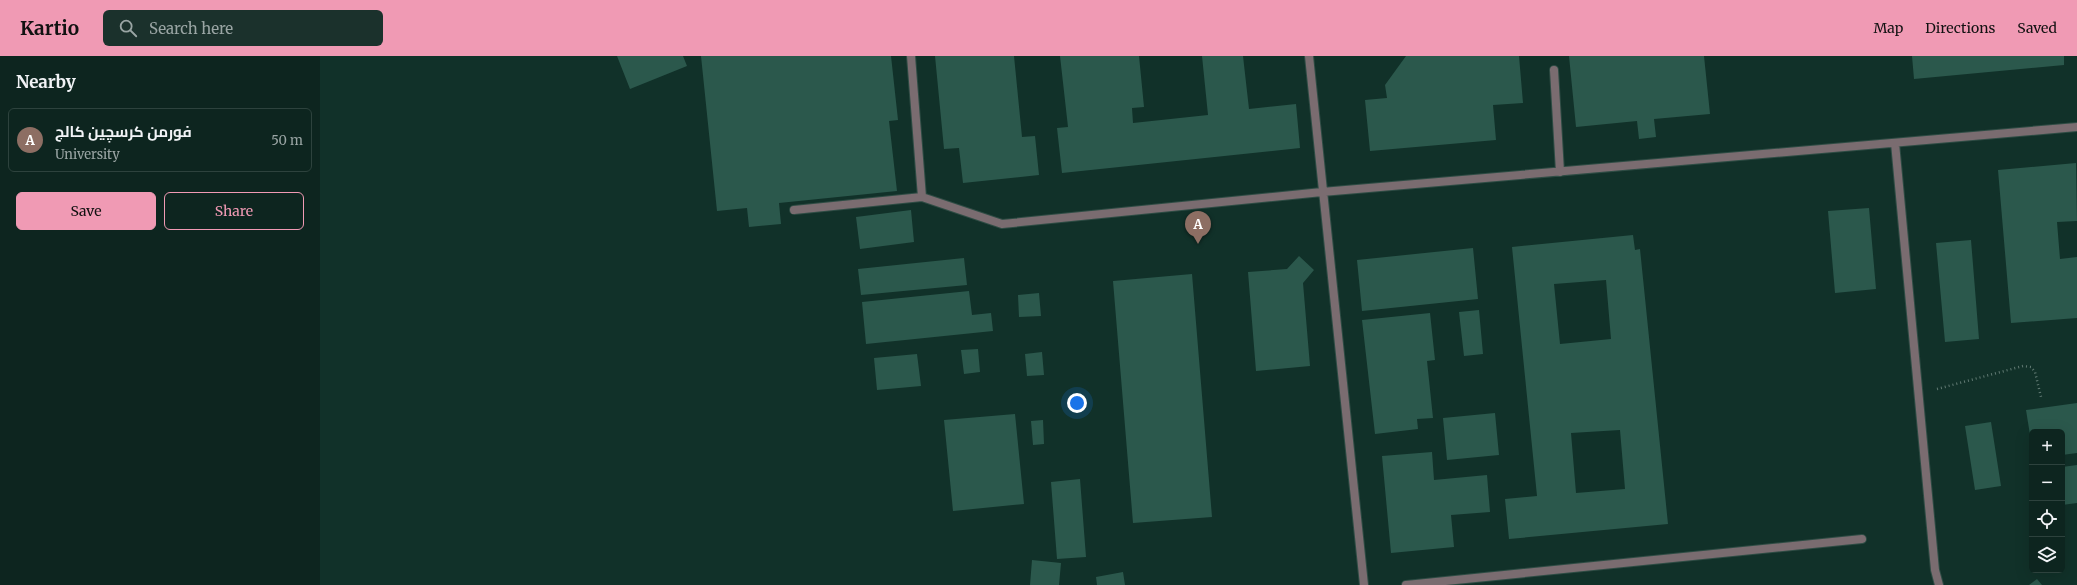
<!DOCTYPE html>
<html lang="en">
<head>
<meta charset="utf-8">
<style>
	body { margin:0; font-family:Merriweather,Cairo,serif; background:#1b312c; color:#f1f3f6 }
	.controls { position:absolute; right:12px; bottom:12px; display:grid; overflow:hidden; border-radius:6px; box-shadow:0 4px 16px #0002 }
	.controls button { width:36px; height:36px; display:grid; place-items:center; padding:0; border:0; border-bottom:1px solid #2d423d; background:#0d251f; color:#f1f3f6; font:20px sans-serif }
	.you { position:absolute; left:757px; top:347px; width:14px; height:14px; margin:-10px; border:3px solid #fff; border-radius:50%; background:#1a73e8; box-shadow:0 0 0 6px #1a73e833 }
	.badge { display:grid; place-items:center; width:26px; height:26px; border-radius:50%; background:#f09ab4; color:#fff; font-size:13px; font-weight:700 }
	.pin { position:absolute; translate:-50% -33px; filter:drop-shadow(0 1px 2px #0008) }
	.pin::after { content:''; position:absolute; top:21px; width:14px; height:12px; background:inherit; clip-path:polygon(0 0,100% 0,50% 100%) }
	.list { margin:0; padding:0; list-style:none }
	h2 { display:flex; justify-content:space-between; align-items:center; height:52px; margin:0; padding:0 16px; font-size:17px }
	h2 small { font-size:13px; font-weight:400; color:#9aa5a4 }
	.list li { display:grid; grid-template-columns:26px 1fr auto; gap:12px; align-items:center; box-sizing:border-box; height:64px; margin:0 8px 8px; padding:0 8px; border:1px solid #2d423d; border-radius:6px }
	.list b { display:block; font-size:15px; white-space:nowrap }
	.list p { margin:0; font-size:13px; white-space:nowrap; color:#9aa5a4 }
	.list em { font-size:13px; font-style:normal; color:#9aa5a4 }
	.actions { display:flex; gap:8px; padding:12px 16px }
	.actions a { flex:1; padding:9px 0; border:1px solid #f09ab4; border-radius:6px; text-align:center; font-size:14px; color:#f09ab4 }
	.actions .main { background:#f09ab4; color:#111 }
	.icon { flex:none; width:22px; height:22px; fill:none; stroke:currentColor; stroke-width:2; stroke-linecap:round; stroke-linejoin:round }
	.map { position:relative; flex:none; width:1757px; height:529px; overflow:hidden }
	header { display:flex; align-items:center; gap:24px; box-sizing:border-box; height:56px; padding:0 20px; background:#f09ab4; color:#111 }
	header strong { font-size:19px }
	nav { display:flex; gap:22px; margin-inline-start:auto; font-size:14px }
	.search { width:280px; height:36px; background:#1b312c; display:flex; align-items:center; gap:10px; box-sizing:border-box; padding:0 14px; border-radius:6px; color:#9aa5a4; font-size:15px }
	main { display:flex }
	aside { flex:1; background:#0d251f }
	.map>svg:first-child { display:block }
	.building { fill:#2b584c; fill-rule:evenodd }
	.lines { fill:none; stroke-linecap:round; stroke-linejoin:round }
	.service-casing { stroke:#2e4c44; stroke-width:10 }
	.path { stroke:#617a73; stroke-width:2.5; stroke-dasharray:1 3; stroke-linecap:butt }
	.service { stroke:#7a6c70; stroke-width:8 }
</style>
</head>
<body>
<header>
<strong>Kartio</strong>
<div class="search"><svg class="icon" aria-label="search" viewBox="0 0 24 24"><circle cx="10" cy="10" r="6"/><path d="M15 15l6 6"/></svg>Search here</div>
<nav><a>Map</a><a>Directions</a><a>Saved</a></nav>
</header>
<main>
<aside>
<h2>Nearby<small></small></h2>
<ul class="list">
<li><span class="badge" style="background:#8d6e63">A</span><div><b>فورمن کرسچین کالج</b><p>University</p></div><em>50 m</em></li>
</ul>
<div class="actions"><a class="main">Save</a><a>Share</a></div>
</aside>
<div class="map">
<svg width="1757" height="529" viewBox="0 0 1757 529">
	<rect width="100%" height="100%" fill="#113129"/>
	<path class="building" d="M297 0H363L367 10 310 33Z
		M381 0H571L578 64 569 65 577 135 459 147 461 168 429 171 427 152 397 155Z
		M615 0H694L702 81 715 80 719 119 643 127 639 92 624 93Z
		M740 0H819L824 51 812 52 813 67 888 59 882 0H923L929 53 976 48 980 92 742 117 737 72 748 71Z
		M1086 0H1199L1203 47 1173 49 1176 84 1050 95 1045 44 1067 42 1065 29Z
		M1249 0H1384L1390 58 1334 63 1336 81 1319 83 1317 65 1256 71Z
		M1592 0H1744V9L1594 23Z
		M1756 107 1757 165 1737 166 1740 203 1757 201V262L1691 267 1678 114Z
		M1549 152 1556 233 1515 237 1508 155Z
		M591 154 594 186 540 193 536 161Z
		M1313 179 1315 194 1320 193 1348 468 1189 483 1185 443 1217 440 1192 191ZM1286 224 1291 283 1240 288 1234 228ZM1300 374 1305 433 1256 437 1251 377Z
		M1651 184 1659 283 1625 286 1616 187Z
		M1153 192 1158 243 1042 255 1037 204Z
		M979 200 994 214 983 227 990 310 936 315 928 216 967 213Z
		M644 202 647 229 541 239 538 213Z
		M872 218 892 461 813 467 793 225Z
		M649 235 652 259 671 257 673 275 546 288 542 246Z
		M719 237 721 260 699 261 698 239Z
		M1159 254 1163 298 1144 300 1139 256Z
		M1110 257 1115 304 1107 305 1113 362 1097 363 1098 373 1055 378 1042 264Z
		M658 293 660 316 644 318 641 294Z
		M722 296 724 319 707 320 705 298Z
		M597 298 601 330 557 334 554 302Z
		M1757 347V397L1742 399V376H1712L1711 385 1706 354Z
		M1175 357 1179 399 1127 404 1123 362Z
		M695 358 704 448 633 455 624 364Z
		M723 364 724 388 713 389 711 365Z
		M1671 366 1681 430 1655 434 1645 370Z
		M1112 396 1114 424 1167 419 1170 456 1131 459 1134 491 1071 497 1062 400Z
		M1757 409V447L1742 449V411Z
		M760 423 766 501 737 503 731 426Z
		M712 504 741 507 739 529H710Z
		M803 516 805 529H777L776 521Z
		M1717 523 1722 529H1709Z"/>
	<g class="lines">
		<g class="service-casing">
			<path id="service" d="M591 0 602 141
				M989 0 1044 529
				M1234 14 1240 116
				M1575 87 1615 514 1619 529
				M474 154 602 141 682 168 1002 136 1757 71
				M1086 529 1542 483"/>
		</g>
		<path class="path" d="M1617 333 1703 310 1711 311 1715 316 1721 341"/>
		<use href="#service" class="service"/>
	</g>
</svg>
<div class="controls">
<button>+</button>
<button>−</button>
<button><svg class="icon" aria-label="locate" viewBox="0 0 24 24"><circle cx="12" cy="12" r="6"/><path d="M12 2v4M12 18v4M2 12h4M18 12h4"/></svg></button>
<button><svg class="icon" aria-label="layers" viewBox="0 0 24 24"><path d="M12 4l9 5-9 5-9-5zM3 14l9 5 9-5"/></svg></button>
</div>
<div class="you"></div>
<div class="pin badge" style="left:878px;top:188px;background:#8d6e63">A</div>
</div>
</main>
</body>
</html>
